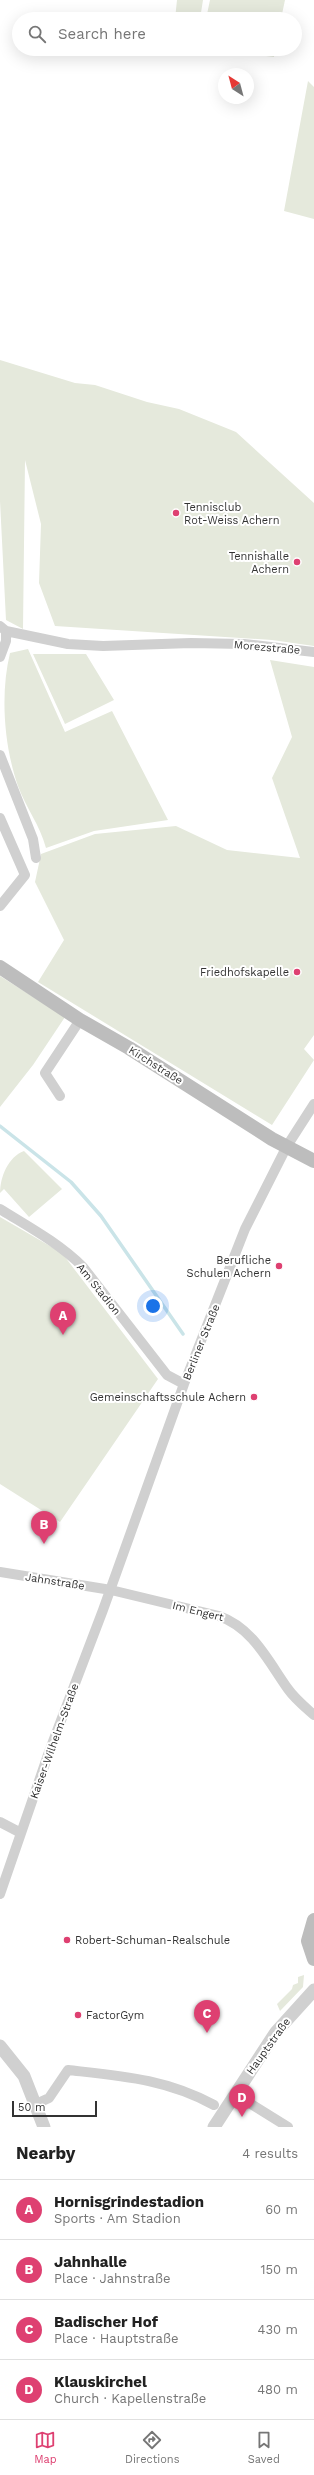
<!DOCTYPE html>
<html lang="en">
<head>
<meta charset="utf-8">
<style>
	body { margin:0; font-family:"Work Sans",sans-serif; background:#f6f6f6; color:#222 }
	.compass { position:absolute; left:218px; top:68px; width:36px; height:36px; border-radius:50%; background:#fff; box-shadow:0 4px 16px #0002; rotate:324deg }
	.scale { position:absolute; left:12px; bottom:10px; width:85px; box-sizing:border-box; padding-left:4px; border:2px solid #333; border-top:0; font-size:11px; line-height:14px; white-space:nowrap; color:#333; -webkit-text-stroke:3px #fff; paint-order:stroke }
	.you { position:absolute; left:153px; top:1306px; width:14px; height:14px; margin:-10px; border:3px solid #fff; border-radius:50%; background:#1a73e8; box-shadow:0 0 0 6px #1a73e833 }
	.badge { display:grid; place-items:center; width:26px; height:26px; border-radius:50%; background:#de4071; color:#fff; font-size:13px; font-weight:700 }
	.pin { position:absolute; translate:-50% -33px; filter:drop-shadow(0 1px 2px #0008) }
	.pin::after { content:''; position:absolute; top:21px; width:14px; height:12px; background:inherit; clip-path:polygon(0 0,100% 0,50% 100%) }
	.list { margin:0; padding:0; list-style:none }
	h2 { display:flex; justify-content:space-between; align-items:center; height:52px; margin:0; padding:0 16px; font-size:17px }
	h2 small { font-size:13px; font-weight:400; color:#767676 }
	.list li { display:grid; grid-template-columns:26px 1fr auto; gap:12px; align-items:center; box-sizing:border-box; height:60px; padding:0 16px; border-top:1px solid #e0e0e0 }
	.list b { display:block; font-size:15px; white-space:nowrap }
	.list p { margin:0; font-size:13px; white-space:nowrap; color:#767676 }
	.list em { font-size:13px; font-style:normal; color:#767676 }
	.icon { flex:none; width:22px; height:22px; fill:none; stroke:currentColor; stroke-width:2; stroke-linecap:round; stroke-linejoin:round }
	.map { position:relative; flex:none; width:314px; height:2127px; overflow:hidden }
	.search { position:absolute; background:#fff; box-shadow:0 4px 16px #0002; left:12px; right:12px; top:12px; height:44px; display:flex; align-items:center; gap:10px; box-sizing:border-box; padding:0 14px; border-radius:22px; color:#767676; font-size:15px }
	.sheet { height:292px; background:#fff }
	nav { display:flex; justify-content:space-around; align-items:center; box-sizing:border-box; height:56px; border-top:1px solid #e0e0e0; background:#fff; font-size:11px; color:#767676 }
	nav a { display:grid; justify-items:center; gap:2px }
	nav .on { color:#de4071 }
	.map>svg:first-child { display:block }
	.green { fill:#e5e9dc }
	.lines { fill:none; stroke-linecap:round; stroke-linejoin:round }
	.stream { stroke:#cae4e8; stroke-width:3.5 }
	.minor { stroke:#d0d0d0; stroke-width:10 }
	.tertiary { stroke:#d0d0d0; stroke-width:13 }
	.secondary { stroke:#bdbdbd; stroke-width:14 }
	.poi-dot { fill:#de4071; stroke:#fff; stroke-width:1.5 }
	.labels { text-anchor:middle; stroke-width:4; stroke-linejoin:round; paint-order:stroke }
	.poi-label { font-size:11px; fill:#333; stroke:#fff; text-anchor:end }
	.street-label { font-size:11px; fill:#333; stroke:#fff }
</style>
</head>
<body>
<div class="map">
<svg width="314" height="2127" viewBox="0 0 314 2127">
	<rect width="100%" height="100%" fill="#fff"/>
	<path class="green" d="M177 0H203L200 19H175Z
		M210 0H285L281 19H206Z
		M207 49H275L274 57Z
		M308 81 314 87V219L284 211Z
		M0 360 75 383 95 385 147 402 179 409 236 432 314 503V646L272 640 55 626 39 583 41 524 25 460 23 629 6 620 0 501Z
		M28 649 65 732 112 711 168 820 94 831 46 848C40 825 26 808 18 786 4 746 0 694 10 653Z
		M33 654H86L114 700 65 724Z
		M270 660 314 667V1035L304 1049 314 1060 272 1125 38 982 64 940 35 882 41 854 95 834 176 826 227 850 300 858 272 778 292 737Z
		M0 976 65 1017 33 1065 0 1107Z
		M24 1151 62 1189 29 1217 4 1189 0 1193C0 1177 8 1157 24 1151Z
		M0 1217 62 1253 158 1379 60 1522 0 1484Z
		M304 1975 303 1987 280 2011 277 2004 292 1989 293 1985 298 1983V1977Z"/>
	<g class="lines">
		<path class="stream" d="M0 1126 71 1182 101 1216 183 1334"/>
		<path class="minor" d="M0 626 6 631 68 644 103 646 191 643 244 644 314 652
			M0 657 6 641V631
			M0 755 33 839 36 858
			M0 818 25 875 0 906
			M60 1096 45 1073 80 1020
			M0 1209C29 1227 59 1243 83 1267L167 1375 184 1384
			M0 1572 111 1590 219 1616C253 1628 268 1661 288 1689 295 1699 305 1707 314 1715
			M0 1822 21 1833
			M0 1894 49 1752 103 1610 184 1384 245 1229 287 1146 314 1104
			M235 2094 288 2127
			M36 2104 49 2098 68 2070C122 2076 166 2079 214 2105"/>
		<path class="tertiary" d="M0 2046 24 2076 44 2127
			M214 2127 276 2032 314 1990"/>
		<path class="secondary" d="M0 967 80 1020 129 1048 272 1139 314 1161
			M314 1920 308 1941 314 1959"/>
	</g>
	<g class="poi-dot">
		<circle cx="176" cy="513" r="4"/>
		<circle cx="297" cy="562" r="4"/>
		<circle cx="297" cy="972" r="4"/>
		<circle cx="279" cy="1266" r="4"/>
		<circle cx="254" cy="1397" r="4"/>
		<circle cx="67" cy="1940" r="4"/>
		<circle cx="78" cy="2015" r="4"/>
	</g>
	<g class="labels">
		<g class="poi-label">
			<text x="184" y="511" text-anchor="start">Tennisclub<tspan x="184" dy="13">Rot-Weiss Achern</tspan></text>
			<text x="289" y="560">Tennishalle<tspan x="289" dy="13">Achern</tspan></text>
			<text x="289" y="976">Friedhofskapelle</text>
			<text x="271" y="1264">Berufliche<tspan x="271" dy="13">Schulen Achern</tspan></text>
			<text x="246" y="1401">Gemeinschaftsschule Achern</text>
			<text x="75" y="1944" text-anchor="start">Robert-Schuman-Realschule</text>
			<text x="86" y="2019" text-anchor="start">FactorGym</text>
		</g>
		<g class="street-label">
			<text transform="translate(267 647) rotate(5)" y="4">Morezstraße</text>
			<text transform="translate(156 1065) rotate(32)" y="4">Kirchstraße</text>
			<text transform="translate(99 1289) rotate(51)" y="4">Am Stadion</text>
			<text transform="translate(201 1342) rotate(-68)" y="4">Berliner Straße</text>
			<text transform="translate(55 1581) rotate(9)" y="4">Jahnstraße</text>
			<text transform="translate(198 1611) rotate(14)" y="4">Im Engert</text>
			<text transform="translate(54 1741) rotate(-70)" y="4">Kaiser-Wilhelm-Straße</text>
			<text transform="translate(268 2046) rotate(-54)" y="4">Hauptstraße</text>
		</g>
	</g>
</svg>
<svg class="compass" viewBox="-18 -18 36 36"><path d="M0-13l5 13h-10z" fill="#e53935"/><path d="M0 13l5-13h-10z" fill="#767676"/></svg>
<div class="scale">50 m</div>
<div class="you"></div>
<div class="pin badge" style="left:63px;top:1335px">A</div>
<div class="pin badge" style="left:44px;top:1544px">B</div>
<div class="pin badge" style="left:207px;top:2033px">C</div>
<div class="pin badge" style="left:242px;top:2117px">D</div>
<div class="search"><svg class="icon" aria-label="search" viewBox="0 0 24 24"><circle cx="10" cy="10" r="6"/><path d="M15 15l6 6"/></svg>Search here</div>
</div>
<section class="sheet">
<h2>Nearby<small>4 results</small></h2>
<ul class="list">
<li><span class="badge">A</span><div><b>Hornisgrindestadion</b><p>Sports · Am Stadion</p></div><em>60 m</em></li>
<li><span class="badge">B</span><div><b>Jahnhalle</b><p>Place · Jahnstraße</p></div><em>150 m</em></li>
<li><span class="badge">C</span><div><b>Badischer Hof</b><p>Place · Hauptstraße</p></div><em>430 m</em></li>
<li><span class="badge">D</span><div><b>Klauskirchel</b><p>Church · Kapellenstraße</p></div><em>480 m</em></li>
</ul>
</section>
<nav>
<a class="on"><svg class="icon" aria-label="map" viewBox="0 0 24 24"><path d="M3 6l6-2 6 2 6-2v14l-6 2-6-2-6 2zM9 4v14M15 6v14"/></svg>Map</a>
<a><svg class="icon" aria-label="directions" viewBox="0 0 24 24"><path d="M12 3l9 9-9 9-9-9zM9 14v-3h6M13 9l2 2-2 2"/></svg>Directions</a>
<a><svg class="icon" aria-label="saved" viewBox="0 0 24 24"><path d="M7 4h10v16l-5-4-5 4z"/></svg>Saved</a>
</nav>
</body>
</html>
